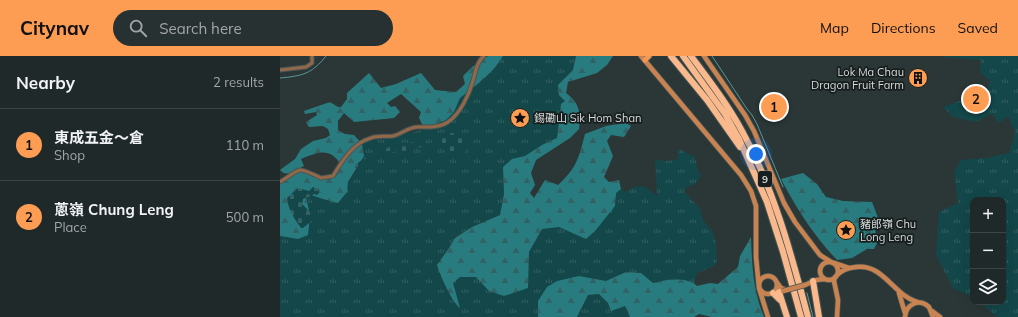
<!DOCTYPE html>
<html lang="en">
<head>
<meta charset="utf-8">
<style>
	body { margin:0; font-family:Mulish,"Noto Sans SC",sans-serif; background:#283131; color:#f1f3f6 }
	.controls { position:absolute; right:12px; bottom:12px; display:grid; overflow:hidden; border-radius:8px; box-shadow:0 4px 16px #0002 }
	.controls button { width:36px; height:36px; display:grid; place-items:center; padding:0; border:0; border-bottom:1px solid #3d4546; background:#202929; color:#f1f3f6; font:20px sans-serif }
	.you { position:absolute; left:476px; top:98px; width:14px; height:14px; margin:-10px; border:3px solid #fff; border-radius:50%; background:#1a73e8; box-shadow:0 0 0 6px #1a73e833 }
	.badge { display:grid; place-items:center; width:26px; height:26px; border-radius:50%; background:#fd9d54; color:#111; font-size:13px; font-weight:700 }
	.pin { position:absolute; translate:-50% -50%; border:2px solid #fff; box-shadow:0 1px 4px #0006 }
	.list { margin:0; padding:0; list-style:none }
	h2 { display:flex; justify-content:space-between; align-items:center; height:52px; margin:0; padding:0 16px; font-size:17px }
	h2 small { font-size:13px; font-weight:400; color:#a2a6a8 }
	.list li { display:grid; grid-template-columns:26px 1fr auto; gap:12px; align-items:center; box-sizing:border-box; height:72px; padding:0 16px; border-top:1px solid #3d4546 }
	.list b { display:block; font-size:15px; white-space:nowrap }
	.list p { margin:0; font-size:13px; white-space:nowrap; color:#a2a6a8 }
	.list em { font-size:13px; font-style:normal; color:#a2a6a8 }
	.icon { flex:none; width:22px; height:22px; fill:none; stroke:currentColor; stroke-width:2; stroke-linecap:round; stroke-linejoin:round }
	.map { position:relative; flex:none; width:738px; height:261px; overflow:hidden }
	header { display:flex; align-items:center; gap:24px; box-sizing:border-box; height:56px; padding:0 20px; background:#fd9d54; color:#111 }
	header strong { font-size:19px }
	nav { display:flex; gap:22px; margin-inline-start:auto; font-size:14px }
	.search { width:280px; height:36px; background:#283131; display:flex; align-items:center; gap:10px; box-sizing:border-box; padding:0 14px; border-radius:22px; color:#a2a6a8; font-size:15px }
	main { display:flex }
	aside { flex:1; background:#202929 }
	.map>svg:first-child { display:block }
	.grass { fill:url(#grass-tufts) }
	.forest { fill:url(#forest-firs) }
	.cemetery { fill:url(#cemetery-stones) }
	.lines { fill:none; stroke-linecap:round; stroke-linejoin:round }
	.stream { stroke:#599699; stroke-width:1 }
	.street-casing { stroke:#495555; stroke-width:5 }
	.secondary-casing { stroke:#495555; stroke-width:6 }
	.primary-casing { stroke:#495555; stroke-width:7 }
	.highway-casing { stroke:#495555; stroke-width:8 }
	.street { stroke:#936849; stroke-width:3 }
	.secondary { stroke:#c88351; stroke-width:4.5 }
	.primary { stroke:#f19856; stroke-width:5 }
	.highway { stroke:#f9b98d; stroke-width:6 }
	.secondary-bridge-casing { stroke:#495555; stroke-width:6; stroke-linecap:butt }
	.secondary-bridge { stroke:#c88351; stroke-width:4.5 }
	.labels { text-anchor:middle; stroke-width:3.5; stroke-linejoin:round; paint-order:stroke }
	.shield { fill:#181d1d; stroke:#9ca2a2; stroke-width:1 }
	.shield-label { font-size:10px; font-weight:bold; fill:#d4dbdb }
	.poi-label { font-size:11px; fill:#d4dbdb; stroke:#181d1d; text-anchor:start }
</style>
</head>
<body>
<header>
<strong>Citynav</strong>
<div class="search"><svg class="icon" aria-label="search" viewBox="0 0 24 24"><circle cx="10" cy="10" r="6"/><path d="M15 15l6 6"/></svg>Search here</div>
<nav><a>Map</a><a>Directions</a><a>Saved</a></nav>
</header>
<main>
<aside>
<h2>Nearby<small>2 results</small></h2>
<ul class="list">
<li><span class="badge">1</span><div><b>東成五金～倉</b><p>Shop</p></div><em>110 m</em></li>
<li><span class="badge">2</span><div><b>蔥嶺 Chung Leng</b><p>Place</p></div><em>500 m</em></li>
</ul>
</aside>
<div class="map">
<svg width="738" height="261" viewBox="0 0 738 261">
	<defs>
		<pattern id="grass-tufts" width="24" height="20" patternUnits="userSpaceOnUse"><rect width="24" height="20" fill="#134749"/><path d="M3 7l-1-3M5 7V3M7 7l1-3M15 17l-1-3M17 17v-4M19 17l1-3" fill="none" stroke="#346163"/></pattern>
		<pattern id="forest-firs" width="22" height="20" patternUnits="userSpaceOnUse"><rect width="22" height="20" fill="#287c80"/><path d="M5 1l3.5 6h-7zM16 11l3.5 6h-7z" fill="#336264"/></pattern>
		<pattern id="cemetery-stones" width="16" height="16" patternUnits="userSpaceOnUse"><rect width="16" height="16" fill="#134749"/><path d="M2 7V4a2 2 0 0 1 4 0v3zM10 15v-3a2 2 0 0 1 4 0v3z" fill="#346163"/></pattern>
	</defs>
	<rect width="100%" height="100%" fill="#2b3737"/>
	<path class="grass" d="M223 0H296L293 14 285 21V46L279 61 277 82 262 89 245 100 232 103 223 111 224 138 220 159 192 171 175 181 169 192 157 209C161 223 169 235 175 248L173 227 180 221H196L209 235 247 232 249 196 262 172 279 171 341 133 345 136 354 131 364 130 377 140 375 103 385 105 397 104 399 93 415 101 417 112 421 120 414 129 408 130 404 136 420 152 423 164 433 176 436 187 437 205 434 210 417 217 415 223V228C400 223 388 223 373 227L361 217 346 216 326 225 299 220 258 245V261H0V180L18 183 26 141 31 139 43 143 68 126 78 112 82 88 89 84 102 83 141 74 143 70 174 56 180 42 199 27 214 13Z
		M666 0H738V261H717L700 246H723V144H693V241L673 232 656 199 659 156 678 147 674 116 681 104 706 102 728 97 729 98 735 76 728 60 718 67 712 57 696 66 673 61 663 51 688 42 691 51 701 49 689 33 697 26 706 38 710 25 700 16 701 4 662 1Z
		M319 238 328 247 331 254 345 250 350 261H297L308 239Z"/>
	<path class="forest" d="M208 0H223L214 13 199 27 180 42 174 56 166 64 154 69 143 70 139 62 141 56 121 38 107 47 111 51 115 50 120 56 114 62 74 66 64 57 58 65V74L65 78 74 79 82 88 84 100 68 126 67 136 58 147 43 143 31 139 26 141 30 159 28 179 18 183 0 180V126L18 116H24L34 121 47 122 57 119 61 109C50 91 39 96 21 103L24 110C15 114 7 122 0 114L15 103 21 93 33 85 46 82 50 79 48 73 43 70 29 71 26 66 37 59 36 56 25 58 24 55 50 46 58 51H61L67 43V37L89 17 101 32 116 28 141 17 155 34 176 36 185 28 183 20 192 11Z
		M296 0H333L327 9 317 17 288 26 286 37C300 47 301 58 299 73L290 82 256 104 251 117 255 129 250 137 254 142 265 124 278 129C297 112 299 101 305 78L326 70 346 67 351 70 344 81 331 79 327 85 333 100 324 121 329 126 339 124 341 133 336 137 335 150 315 175 306 183 279 171 262 173 249 196 248 232 224 240 209 235 196 221H180L173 227 180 252C172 246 160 219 157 209L169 192 175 182 192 171 220 159 224 138 223 111 232 103 245 100 262 89 277 82 281 48 285 45 279 39 278 29 293 14Z
		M523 117 537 128 546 141 563 145 592 146 598 162 595 172 597 187 594 193H587L572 202 557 204C534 180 516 152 501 123Z
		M471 181C472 209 473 235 484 261H432L419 258 414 261H350L345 250 331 255 328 247 319 238 308 239 297 261H258V245L267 231 277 225 299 220 326 225 346 216 361 217 373 227C386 224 406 220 417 230L430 227 438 228 458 211 460 200Z"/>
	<path class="cemetery" d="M175 77C184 83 187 87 185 98L166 95 163 87 157 82 160 78Z
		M146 86 150 88 148 92 138 91 129 96 120 94 107 98 105 94 114 87Z
		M93 96 96 100 78 114 76 113 75 109Z
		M33 131 38 133 39 137 37 139 34 138 31 140 23 143 22 148 33 159V164L23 172H21C15 164 8 153 7 142L18 132 29 135Z"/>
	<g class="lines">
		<path class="stream" d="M432 0 467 53 472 59 477 68 503 131
			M0 22C22 20 32 18 46 0
			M527 237 533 261"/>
		<g class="street-casing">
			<path id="street" d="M0 14 26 11 32 7V0
				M0 126C22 112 17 110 41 122L53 120C62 105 73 87 91 82 98 79 106 81 113 80 122 78 128 71 138 71 148 71 159 72 168 66 180 58 189 39 193 25 195 17 197 5 204 0"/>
		</g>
		<g class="secondary-casing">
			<path id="secondary" d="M361 0 461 119 471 135 476 150V201L479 232 488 261
				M424 0 465 59 474 75 504 147 515 166 540 199 551 206 569 212
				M540 215a9 9 0 1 1 18 0a9 9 0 1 1-18 0Z
				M556 220C562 214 567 212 576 211 604 208 612 238 637 246
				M479 229a9 9 0 1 1 18 0a9 9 0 1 1-18 0Z
				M555 221 554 225 558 244 557 261
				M496 225 501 232 507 234
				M525 229 536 224 545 223
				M619 237 625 257
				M652 255 660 261
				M625 261C626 248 639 242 649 251L653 261"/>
		</g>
		<g class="primary-casing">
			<path id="primary" d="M365 4 369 0"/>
		</g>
		<g class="highway-casing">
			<path id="highway" d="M391 0 427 44 460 91
				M403 0 445 58 459 83 487 146 503 196 521 261
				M411 0C429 24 448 49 462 75 494 133 511 197 528 261
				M533 225 539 261
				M499 236 507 261
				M493 237 500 244"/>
		</g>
		<use href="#street" class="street"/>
		<use href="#secondary" class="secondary"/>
		<use href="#primary" class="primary"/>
		<use href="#highway" class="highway"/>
		<g class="secondary-bridge-casing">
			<path id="secondary-bridge" d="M503 235 525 229"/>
		</g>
		<use href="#secondary-bridge" class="secondary-bridge"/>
	</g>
	<defs>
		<g id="building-disc" transform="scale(1)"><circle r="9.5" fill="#fd9d54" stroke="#181d1d"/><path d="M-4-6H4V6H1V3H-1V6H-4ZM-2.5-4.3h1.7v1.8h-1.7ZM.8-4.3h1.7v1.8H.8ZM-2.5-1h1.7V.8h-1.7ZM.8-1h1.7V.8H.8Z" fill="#111"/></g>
		<g id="sight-disc" transform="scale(1)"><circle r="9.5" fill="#fd9d54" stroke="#181d1d"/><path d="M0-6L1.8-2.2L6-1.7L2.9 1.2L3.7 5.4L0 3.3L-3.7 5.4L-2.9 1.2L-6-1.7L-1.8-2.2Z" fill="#111"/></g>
	</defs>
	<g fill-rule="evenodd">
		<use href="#building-disc" x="638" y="22"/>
		<use href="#sight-disc" x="240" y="62"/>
		<use href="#sight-disc" x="566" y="174"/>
	</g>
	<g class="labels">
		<rect class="shield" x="478" y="115" width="14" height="16" rx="3"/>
		<g class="shield-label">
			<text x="485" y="127">9</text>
		</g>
		<g class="poi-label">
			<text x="624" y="20" text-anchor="end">Lok Ma Chau<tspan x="624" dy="13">Dragon Fruit Farm</tspan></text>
			<text x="254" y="66">錫磡山 Sik Hom Shan</text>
			<text x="580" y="172">豬郎嶺 Chu<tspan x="580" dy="13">Long Leng</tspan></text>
		</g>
	</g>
</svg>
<div class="controls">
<button>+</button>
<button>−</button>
<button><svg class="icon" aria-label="layers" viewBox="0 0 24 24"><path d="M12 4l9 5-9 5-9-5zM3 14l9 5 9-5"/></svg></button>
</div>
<div class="you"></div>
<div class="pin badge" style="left:494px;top:51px">1</div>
<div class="pin badge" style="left:696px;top:43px">2</div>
</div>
</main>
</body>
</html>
